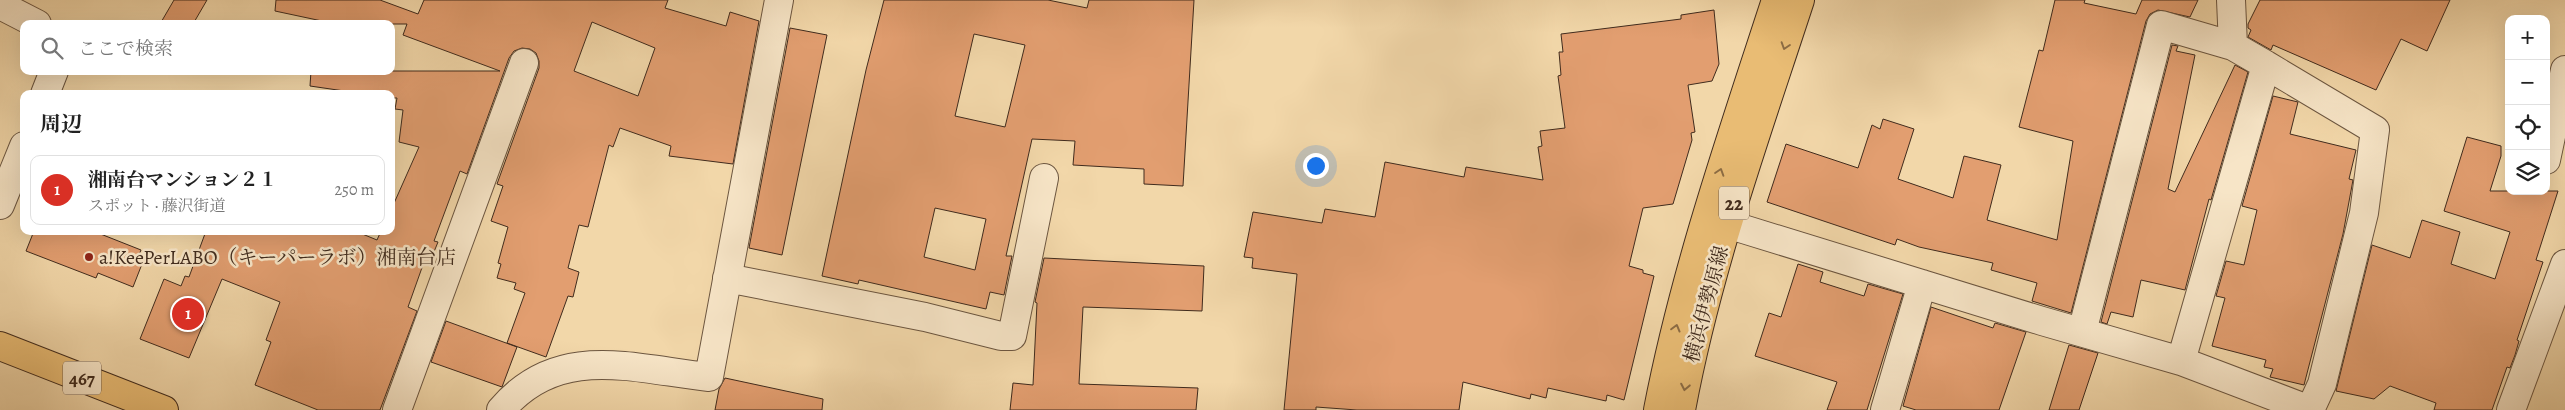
<!DOCTYPE html>
<html lang="ja">
<head>
<meta charset="utf-8">
<style>
	body { margin:0; font-family:Alegreya,"Noto Serif JP",serif; background:#f2f2f2; color:#222 }
	.controls { position:absolute; right:15px; top:15px; display:grid; overflow:hidden; border-radius:10px; box-shadow:0 5px 20px #0002 }
	.controls button { width:45px; height:45px; display:grid; place-items:center; padding:0; border:0; border-bottom:1px solid #e0e0e0; background:#fff; color:#222; font:25px sans-serif }
	.you { position:absolute; left:1315px; top:165px; width:18px; height:18px; margin:-12px; border:4px solid #fff; border-radius:50%; background:#1a73e8; box-shadow:0 0 0 8px #1a73e833 }
	.badge { display:grid; place-items:center; width:32px; height:32px; border-radius:50%; background:#d93025; color:#fff; font-size:16px; font-weight:700 }
	.pin { position:absolute; translate:-50% -50%; border:2px solid #fff; box-shadow:0 1px 5px #0006 }
	.list { margin:0; padding:0; list-style:none }
	h2 { display:flex; justify-content:space-between; align-items:center; height:65px; margin:0; padding:0 20px; font-size:21px }
	h2 small { font-size:16px; font-weight:400; color:#767676 }
	.list li { display:grid; grid-template-columns:32px 1fr auto; gap:15px; align-items:center; box-sizing:border-box; height:70px; margin:0 10px 10px; padding:0 10px; border:1px solid #e0e0e0; border-radius:10px }
	.list b { display:block; font-size:19px; white-space:nowrap }
	.list p { margin:0; font-size:16px; white-space:nowrap; color:#767676 }
	.list em { font-size:16px; font-style:normal; color:#767676 }
	.icon { flex:none; width:28px; height:28px; fill:none; stroke:currentColor; stroke-width:2; stroke-linecap:round; stroke-linejoin:round }
	.map { position:relative; flex:none; width:2565px; height:410px; overflow:hidden }
	.search { position:absolute; background:#fff; box-shadow:0 5px 20px #0002; left:20px; top:20px; width:375px; height:55px; display:flex; align-items:center; gap:12px; box-sizing:border-box; padding:0 18px; border-radius:10px; color:#767676; font-size:19px }
	.panel { position:absolute; background:#fff; box-shadow:0 5px 20px #0002; left:20px; top:90px; width:375px; height:145px; border-radius:10px }
	.map>svg:first-child { display:block }
	.building { fill:#e29e70; stroke:#402b1d; fill-rule:evenodd }
	.lines { fill:none; stroke-linecap:round; stroke-linejoin:round }
	.minor-casing { stroke:#6c5640; stroke-width:30 }
	.major-casing { stroke:#402b1d; stroke-width:30 }
	.highway-casing { stroke:#402b1d; stroke-width:30 }
	.minor { stroke:#f7e5c7; stroke-width:28 }
	.major { stroke:#e9bc74; stroke-width:28 }
	.highway { stroke:#e9bc74; stroke-width:28 }
	.oneway { stroke:#8c6c44 }
	.poi-dot { fill:#8f2418; stroke:#f7e5c7; stroke-width:2 }
	.labels { text-anchor:middle; stroke-width:5; stroke-linejoin:round; paint-order:stroke }
	.shield { fill:#f7e5c7; stroke:#776350; stroke-width:1 }
	.shield-label { font-size:19px; font-weight:bold; fill:#402b1d }
	.poi-label { font-size:20px; fill:#402b1d; stroke:#f7e5c7; text-anchor:start }
	.street-label { font-size:20px; fill:#402b1d; stroke:#f7e5c7 }
</style>
</head>
<body>
<div class="map">
<svg width="2565" height="410" viewBox="0 0 2565 410">
	<rect width="100%" height="100%" fill="#f2d7a9"/>
	<filter id="stains"><feTurbulence type="fractalNoise" baseFrequency=".004" numOctaves="4"/><feColorMatrix values="0 0 0 0 .2 0 0 0 0 .09 0 0 0 0 .02 0 0 0 .5 -.17"/></filter>
	<radialGradient id="worn" r=".72"><stop offset=".6" stop-color="#630" stop-opacity="0"/><stop offset="1" stop-color="#630" stop-opacity=".3"/></radialGradient>
	<path class="building" d="M174 0H207L193 24H160Z
		M276 0H380L418 14 424 0H668L665 8 726 26 730 12 759 21 733 164 669 156 671 146 620 128 613 147 609 145 588 227 579 225 568 268 579 272 573 297 568 296 546 357 507 343 525 293 514 289 516 283 497 278 501 264 498 263 508 227 491 221 503 186 497 184 539 68V61L536 53 530 49 522 48 514 51 509 58 467 174 460 171 434 241 438 242 429 264 424 262 408 307 417 311 380 410H318L255 385 271 342 266 340 280 302 222 279 189 358 140 339 164 279 181 286 185 276 189 277 206 231H355L377 240 381 231H391V210L419 147 399 142 403 110 395 109 397 98H391V94H365L310 86 311 71H500L403 35 407 24H336L275 11ZM592 22 655 48 638 96 574 71Z
		M884 0H1048L1087 8 1089 0H1194L1183 186 1144 184V169L1073 165 1075 141 1032 139 1006 256H1012L1004 295 990 292 986 309 859 280 858 284 822 276 866 70ZM974 34 1025 45 1005 127 955 116ZM935 208 986 219 975 270 924 257Z
		M2055 0H2085L2084 3 2136 14 2142 0H2198L2190 17 2158 10 2150 14 2146 21 2071 313 2032 301 2037 283 1991 270 1993 263 1919 247 1897 239 1895 245 1767 202 1786 144 1858 168 1872 125 1880 129 1883 119 1914 129 1898 179 1953 198 1964 156 2001 165 1987 220 2057 240 2073 141 2019 127 2039 50 2043 51Z
		M2260 0H2450L2427 51 2401 39 2376 90 2273 45 2271 50 2248 37 2251 30 2248 28V24Z
		M1714 10 1719 64 1712 81 1688 85 1695 132 1691 133 1692 140 1673 204 1643 208 1629 266 1643 270V273L1654 276 1624 400 1607 395 1606 401 1548 388 1546 398 1531 394 1530 399 1463 382 1459 410H1357L1316 407V410H1284L1297 274 1252 268 1253 258 1244 257 1253 212 1322 223 1325 209 1375 217 1385 162 1464 177 1466 167 1543 180 1538 147 1542 146 1540 131 1565 128 1558 76 1561 75 1559 52H1563L1561 34 1681 19V15Z
		M790 28 827 35 782 255 749 248Z
		M2172 45 2178 46 2176 51 2195 55 2168 189 2175 192 2235 65 2248 72 2211 200 2209 199 2185 290 2141 280 2133 317 2111 312 2107 324 2101 322Z
		M2273 96 2298 102 2290 134 2356 150 2349 179 2353 180 2343 234 2304 385 2270 377 2273 369 2264 367 2266 360 2212 346 2225 298 2216 296 2226 261 2244 265 2257 210 2242 206Z
		M2467 137 2501 146V156L2490 191H2558L2536 260 2543 262 2517 340 2519 341 2515 355 2510 368 2507 367 2492 410H2434L2436 403 2390 386 2374 399 2336 391 2372 245 2410 258 2422 220 2460 232 2451 264 2495 279 2510 232 2444 211Z
		M34 231H93L141 250 136 262 142 264 133 287 98 273 96 278 26 251Z
		M1044 258 1204 266 1202 311 1083 307 1079 384 1198 388 1196 410H1010L1013 383 1033 385 1037 303 1035 302Z
		M1798 264 1823 272 1820 282 1864 296 1868 284 1903 294 1867 410H1827L1837 382 1755 356 1769 313 1781 317Z
		M1931 307 1993 328 1995 323 2026 332 1999 410H1916L1903 406Z
		M446 321 517 347 502 387 431 362Z
		M2069 345 2098 353 2079 410H2049Z
		M725 378 823 399 822 410H715L719 389Z"/>
	<g class="lines">
		<g class="minor-casing">
			<path id="minor" d="M2231 0 2233 46
				M0 5 37 24
				M2266 65 2375 130 2364 213 2322 384 2310 410
				M45 94 54 71
				M2546 160 2565 70
				M0 205 24 146
				M1727 224 2042 321 2181 361 2310 410
				M727 278 925 317 1001 336H1012L1044 178
				M2082 332 2161 25 2233 46 2266 65 2181 361
				M397 410 524 63
				M501 410C558 342 633 369 709 377L779 0
				M1885 410 1922 284
				M2511 410 2565 264"/>
		</g>
		<g class="major-casing">
			<path id="major" d="M1658 410C1685 270 1732 135 1776 0
				M1681 410C1707 270 1756 135 1800 0"/>
		</g>
		<g class="highway-casing">
			<path id="highway" d="M0 346 164 410"/>
		</g>
		<use href="#minor" class="minor"/>
		<use href="#major" class="major"/>
		<use href="#highway" class="highway"/>
	</g>
	<defs><path id="oneway-chevron" d="M-2-3.5L2.5 0L-2 3.5" fill="none" stroke-width="1.6" stroke-linecap="round" stroke-linejoin="round" transform="scale(1.25)"/></defs>
	<g class="oneway">
		<use href="#oneway-chevron" transform="translate(1785 46) rotate(108)"/>
		<use href="#oneway-chevron" transform="translate(1720 172) rotate(-72)"/>
		<use href="#oneway-chevron" transform="translate(1676 328) rotate(-75)"/>
		<use href="#oneway-chevron" transform="translate(1685 387) rotate(101)"/>
	</g>
	<circle class="poi-dot" cx="89" cy="257" r="5"/>
	<g class="labels">
		<g class="shield">
			<rect x="1719" y="186.5" width="30" height="33" rx="4"/>
			<rect x="63" y="361.5" width="38" height="33" rx="4"/>
		</g>
		<g class="shield-label">
			<text x="1734" y="210">22</text>
			<text x="82" y="385">467</text>
		</g>
		<g class="poi-label">
			<text x="99" y="264">a!KeePerLABO（キーパーラボ）湘南台店</text>
		</g>
		<g class="street-label">
			<text transform="translate(1706 304) rotate(-75)" y="7">横浜伊勢原線</text>
		</g>
	</g>
	<rect width="100%" height="100%" filter="url(#stains)"/>
	<rect width="100%" height="100%" fill="url(#worn)"/>
</svg>
<div class="controls">
<button>+</button>
<button>−</button>
<button><svg class="icon" aria-label="locate" viewBox="0 0 24 24"><circle cx="12" cy="12" r="6"/><path d="M12 2v4M12 18v4M2 12h4M18 12h4"/></svg></button>
<button><svg class="icon" aria-label="layers" viewBox="0 0 24 24"><path d="M12 4l9 5-9 5-9-5zM3 14l9 5 9-5"/></svg></button>
</div>
<div class="you"></div>
<div class="pin badge" style="left:188px;top:314px">1</div>
<div class="search"><svg class="icon" aria-label="search" viewBox="0 0 24 24"><circle cx="10" cy="10" r="6"/><path d="M15 15l6 6"/></svg>ここで検索</div>
<section class="panel">
<h2>周辺<small></small></h2>
<ul class="list">
<li><span class="badge">1</span><div><b>湘南台マンション２１</b><p>スポット · 藤沢街道</p></div><em>250 m</em></li>
</ul>
</section>
</div>
</body>
</html>
